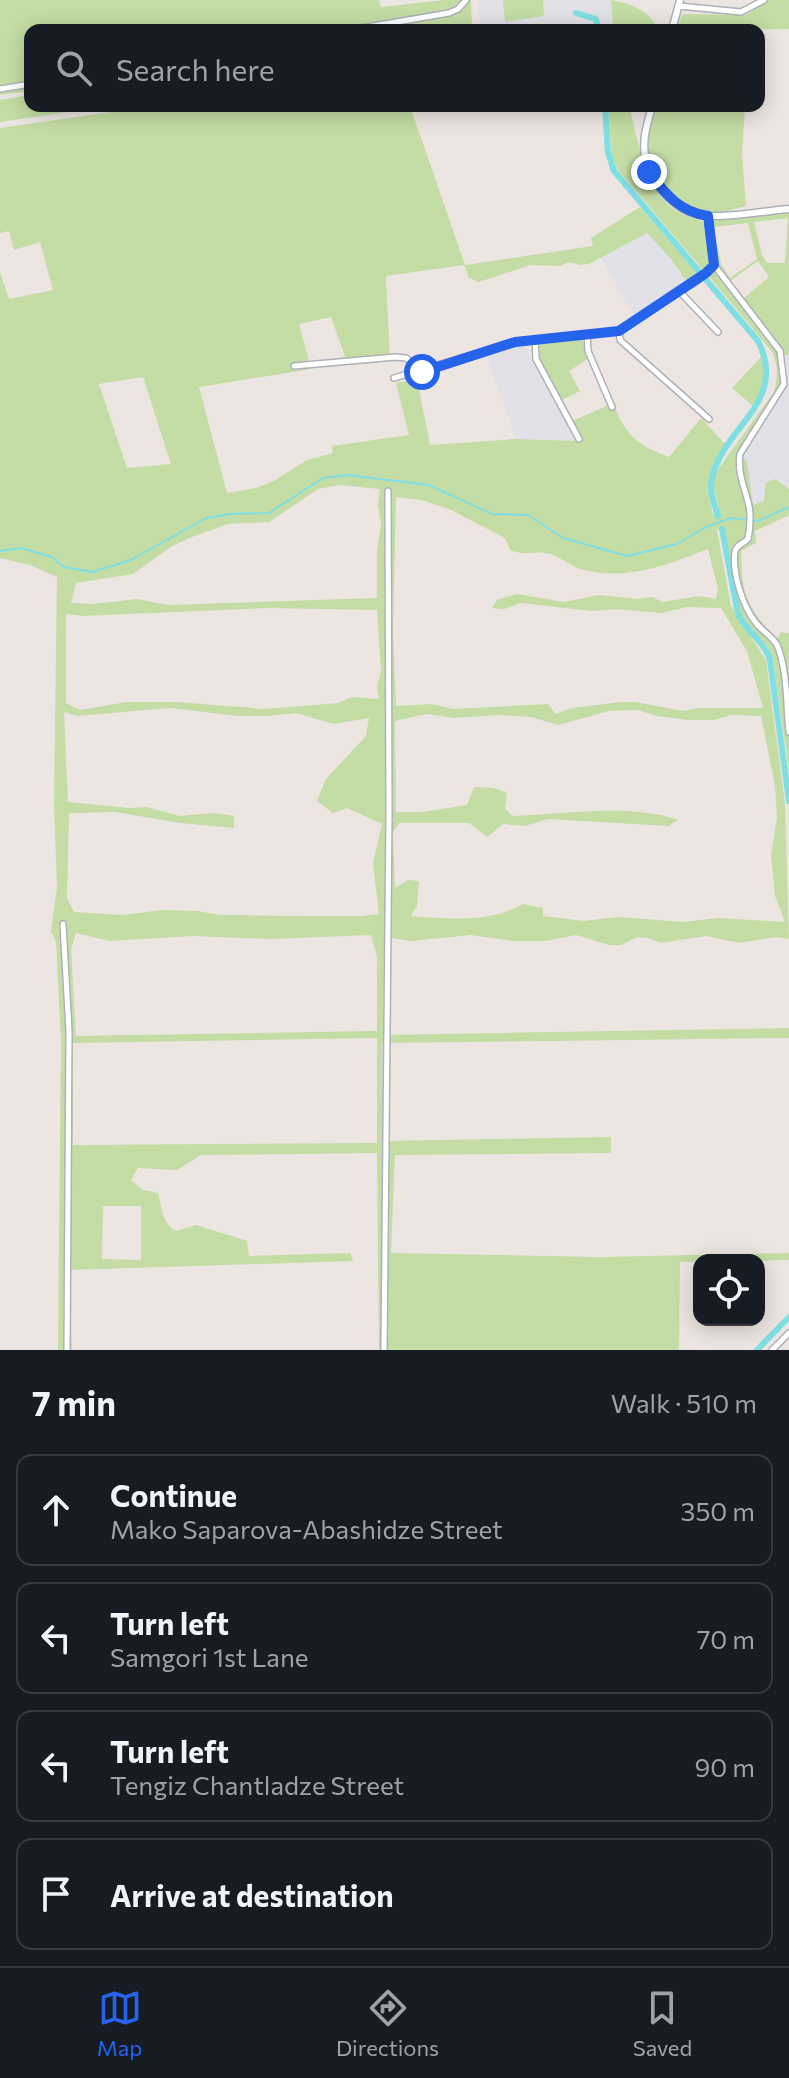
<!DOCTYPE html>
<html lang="en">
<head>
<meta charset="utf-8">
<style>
	body { margin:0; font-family:Commissioner,sans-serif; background:#242831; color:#f1f3f6 }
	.controls { position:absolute; right:24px; bottom:24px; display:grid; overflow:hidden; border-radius:16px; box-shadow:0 4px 20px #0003 }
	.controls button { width:72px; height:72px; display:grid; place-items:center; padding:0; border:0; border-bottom:2px solid #363941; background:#171b24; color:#f1f3f6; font:40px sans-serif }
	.stop { position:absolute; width:24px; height:24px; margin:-18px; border:6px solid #2563eb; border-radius:50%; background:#fff }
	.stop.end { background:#2563eb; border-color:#fff; box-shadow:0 2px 8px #0008 }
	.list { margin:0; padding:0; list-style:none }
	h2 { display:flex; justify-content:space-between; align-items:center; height:104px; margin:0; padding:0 32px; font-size:34px }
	h2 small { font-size:26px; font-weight:400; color:#9ea1a6 }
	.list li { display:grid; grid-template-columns:52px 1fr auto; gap:24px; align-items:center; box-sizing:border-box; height:112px; margin:0 16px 16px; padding:0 16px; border:2px solid #363941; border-radius:16px }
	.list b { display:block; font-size:30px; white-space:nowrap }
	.list p { margin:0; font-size:26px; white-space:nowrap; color:#9ea1a6 }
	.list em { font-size:26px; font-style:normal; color:#9ea1a6 }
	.icon { flex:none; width:44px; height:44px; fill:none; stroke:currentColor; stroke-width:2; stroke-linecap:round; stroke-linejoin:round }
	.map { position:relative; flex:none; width:789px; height:1350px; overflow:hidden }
	.search { position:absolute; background:#171b24; box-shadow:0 4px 20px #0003; left:24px; right:24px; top:24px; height:88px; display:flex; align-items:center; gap:20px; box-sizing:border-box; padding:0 28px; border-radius:16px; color:#9ea1a6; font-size:30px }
	.sheet { height:616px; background:#171b24 }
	nav { display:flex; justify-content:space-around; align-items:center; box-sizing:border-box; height:112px; border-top:2px solid #363941; background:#171b24; font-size:22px; color:#9ea1a6 }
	nav a { display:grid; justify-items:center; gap:4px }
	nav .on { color:#2563eb }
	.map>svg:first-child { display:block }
	.industrial { fill:#e1e1e7 }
	.green { fill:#c4dda4; fill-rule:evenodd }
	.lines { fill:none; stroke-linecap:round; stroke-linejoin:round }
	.stream { stroke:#80dfe3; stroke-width:2 }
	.canal { stroke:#80dfe3; stroke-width:6 }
	.minor-casing { stroke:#aeb2b8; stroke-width:8 }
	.tertiary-casing { stroke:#aeb2b8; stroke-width:9 }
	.minor { stroke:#fff; stroke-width:5 }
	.tertiary { stroke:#fff; stroke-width:6 }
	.route { stroke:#2563eb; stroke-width:10 }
</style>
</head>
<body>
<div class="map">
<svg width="789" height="1350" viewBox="0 0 789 1350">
	<rect width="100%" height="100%" fill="#ede5e1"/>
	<path class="industrial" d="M477 0H611L614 30H439L480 24Z
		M647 233 671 259 687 282 635 318 601 258Z
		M524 344 568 423 576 441 516 439 486 354Z
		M784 355H789V489L775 480 764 501 753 505 747 463 742 457 784 388 788 370Z"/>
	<path class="green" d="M0 0H379L381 7 444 0H471L472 25 438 30H30V91L0 95Z
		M503 0H543L544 16 505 22Z
		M611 0C632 4 649 10 659 30H610L613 25Z
		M769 0H789V29L676 30 683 14 746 15Z
		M30 95V106H110L0 122V100Z
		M152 106H410L465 265 593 246 591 238 640 207 698 274 687 282 671 259 647 233 589 264 580 265 569 262 560 266 531 265 479 282 469 278 464 265 386 276 390 361 348 365 331 317 299 324 311 369 199 387 227 493 256 488 274 481 307 460 333 453 332 446 409 435 396 383 417 379 430 445 516 439 576 441 568 423 613 403C625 435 637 445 669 457L701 418 725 444C710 469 705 486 713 514L720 516 713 483 716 472 774 392C778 378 778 367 773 353L708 275 713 271H716L778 352 782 379 780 385 738 453 747 462 753 505 764 501 766 483 775 479 789 489V515L755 531 756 543 741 551C742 597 746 605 777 639L781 632 789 633V771L773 659 766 645 741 616 725 534 723 528 717 530 731 606 766 660 785 804 789 939 777 937 739 943 706 936 661 943 648 938 637 937 621 945H609L576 935 545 941H514L471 935 411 941 384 937 383 1035 789 1028V1038L382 1043 383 1141 611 1137V1153L395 1155 391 1253 600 1257 789 1253V1260L680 1262 679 1350H379L377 1153 201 1155 177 1170 138 1168 131 1180 143 1190 158 1193C162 1208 162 1223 176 1231L196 1225 247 1241 249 1256 350 1253 353 1261 68 1270 72 1350H58L61 1040 56 941 51 931 57 887 54 805 57 577 30 565 0 558V272L9 299 53 290 40 242 14 250 9 231 0 233V128ZM143 377 171 464 127 468 99 384ZM339 485 380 489 378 505 381 524 377 550V598L168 605 137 599 94 604 71 603 76 583 133 574 172 546 192 537 228 524 269 522 318 489ZM396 497 421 500 449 509 505 538 510 550C529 557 533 550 546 553 558 555 569 565 580 569 625 582 667 565 708 549L718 589 716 599 699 596 663 602 652 597 638 599 599 595 564 602 517 594 497 600 492 608 504 609 521 603 592 611 616 609 661 613 687 607 721 608 747 651 763 708H697L683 711 636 702H621L572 708 556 714 548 704 453 709 432 704 396 706 393 632ZM268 608 377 610 381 672 377 685 379 699 352 697 339 703 264 709 178 702H127L80 710 66 703V614L83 616ZM170 708 238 716H266L296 713 334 724 369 718 366 736 326 779 317 801 333 813 347 808 382 824 373 863 379 914 362 916H301L220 915 197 911 162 910 123 915 74 912 67 898 69 813 115 812 180 823 234 828V816L214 813 180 816 147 807 129 808 68 802 64 712 77 716ZM638 710 657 716 688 720H714L731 715 761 716 775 786 777 817 771 856 775 896 785 922 719 918 683 922 619 917 583 921 543 916V908L523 904C490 923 449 919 411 916L417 906 419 881 408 880 395 888 393 832 399 823H469L487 837 503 824 525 826 548 819 668 826 678 820C631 803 562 814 512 816L505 808 507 793 494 788 474 787 467 805 422 812H396L395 721 427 714 454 718 499 715 531 717 558 725 609 711ZM76 933 110 941 193 936 271 939 371 935 377 956V1031L76 1036 71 949ZM377 1038V1143L73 1145V1043ZM103 1206H141V1260L102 1259Z
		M608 106H629C639 141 643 193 680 213 687 217 696 218 703 222L711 260 703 270 618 170 612 157Z
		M656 106H745L742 154 746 206C734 209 720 214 708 214 679 214 649 176 648 149 647 135 652 120 656 106Z
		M789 213V355H784L743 299 769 277 758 261 730 281 719 266 711 221ZM788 218 785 263H767L762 255 754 222ZM748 223 757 259 730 278 721 264 714 227Z
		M582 338 588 359 569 371 580 391 562 400C556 389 528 352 542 343 552 337 571 339 582 338Z
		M764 354C774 376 766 389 754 407L732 388Z"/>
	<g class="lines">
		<path class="stream" d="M0 551 21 548 52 557 64 567 92 572 131 560 206 518 230 514 269 513 323 478 347 475 429 485 492 514 528 515 563 538 627 556 677 544 706 527 731 518 758 521 789 507"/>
		<path class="canal" d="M576 13 596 19 598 30
			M605 106 608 152 614 171 758 341C789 403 724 425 712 478 709 492 714 503 718 516
			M722 529 738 614C746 631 764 641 770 660L789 801
			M757 1350 789 1317"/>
		<g class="minor-casing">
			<path id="minor" d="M679 6 741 12 764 0
				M350 30 449 13 458 9 466 0
				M0 89 30 84
				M708 216 714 265 780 351 784 384 740 454C737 473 745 488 749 506 751 517 750 528 748 539 743 544 736 545 735 552 732 573 743 607 756 623 762 631 772 636 777 645 788 671 786 705 789 732
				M680 292 718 332
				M619 331 620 340 709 419
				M587 334 588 351 612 407
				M535 340 536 359 579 439
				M294 366 395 357 406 358 422 372
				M394 378 515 342 619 331 697 281 714 265
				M63 924 69 1031 67 1350
				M384 1350 389 814 388 491
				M772 1350 789 1333"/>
		</g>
		<g class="tertiary-casing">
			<path id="tertiary" d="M672 30 680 0
				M652 106C648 122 642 138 645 155 649 184 678 215 708 216 734 217 763 211 789 209"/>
		</g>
		<use href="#minor" class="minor"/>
		<use href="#tertiary" class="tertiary"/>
	</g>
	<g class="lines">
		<path class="route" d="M422 372 515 342 619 331 706 273 714 265 708 216C680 212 665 194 649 172"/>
	</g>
</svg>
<div class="controls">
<button><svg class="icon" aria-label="locate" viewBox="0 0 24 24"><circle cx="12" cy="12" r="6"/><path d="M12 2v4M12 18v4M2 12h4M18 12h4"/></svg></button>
</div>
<div class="stop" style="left:422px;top:372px"></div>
<div class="stop end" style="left:649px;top:172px"></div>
<div class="search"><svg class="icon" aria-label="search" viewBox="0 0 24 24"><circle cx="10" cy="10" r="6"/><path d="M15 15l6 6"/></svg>Search here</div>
</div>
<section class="sheet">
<h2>7 min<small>Walk · 510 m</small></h2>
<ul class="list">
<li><svg class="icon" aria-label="ahead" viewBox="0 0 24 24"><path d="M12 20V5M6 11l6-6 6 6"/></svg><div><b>Continue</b><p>Mako Saparova-Abashidze Street</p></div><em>350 m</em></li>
<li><svg class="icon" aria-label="left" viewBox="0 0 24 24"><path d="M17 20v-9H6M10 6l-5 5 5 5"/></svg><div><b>Turn left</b><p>Samgori 1st Lane</p></div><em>70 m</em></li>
<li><svg class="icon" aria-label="left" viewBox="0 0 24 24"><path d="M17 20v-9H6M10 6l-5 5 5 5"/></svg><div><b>Turn left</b><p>Tengiz Chantladze Street</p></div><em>90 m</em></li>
<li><svg class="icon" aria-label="arrive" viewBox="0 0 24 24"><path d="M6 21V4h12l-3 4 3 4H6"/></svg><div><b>Arrive at destination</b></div></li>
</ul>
</section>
<nav>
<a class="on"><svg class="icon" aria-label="map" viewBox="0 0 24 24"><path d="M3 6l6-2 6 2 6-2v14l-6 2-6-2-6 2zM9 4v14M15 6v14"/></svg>Map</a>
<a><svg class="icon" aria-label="directions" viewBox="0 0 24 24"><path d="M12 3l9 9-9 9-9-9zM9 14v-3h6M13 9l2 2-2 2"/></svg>Directions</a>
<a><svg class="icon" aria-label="saved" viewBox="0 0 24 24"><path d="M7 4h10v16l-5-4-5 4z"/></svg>Saved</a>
</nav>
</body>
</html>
